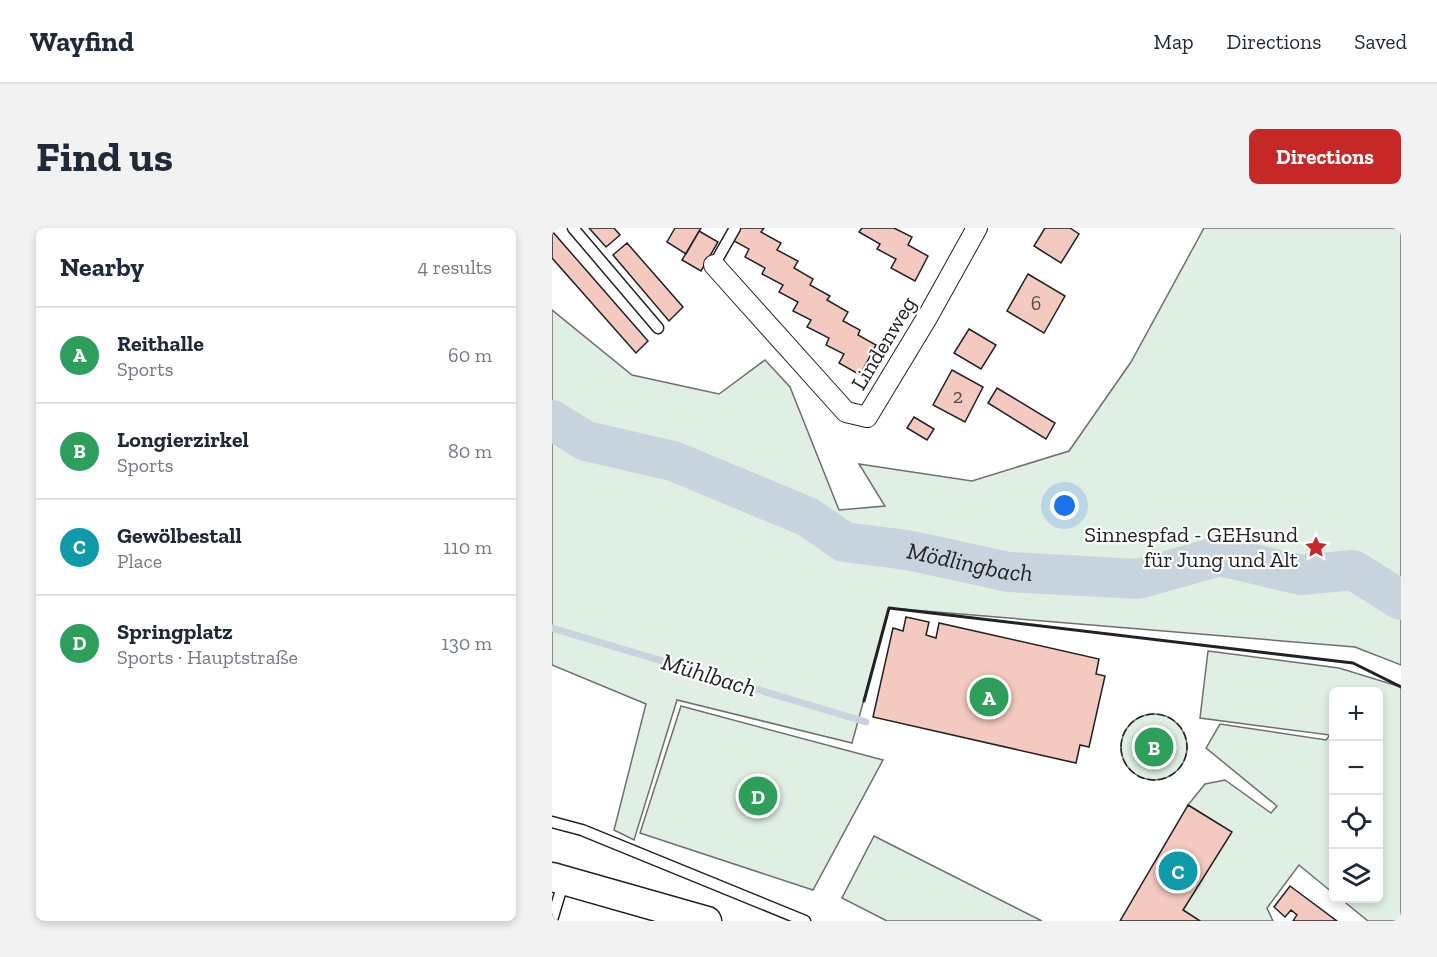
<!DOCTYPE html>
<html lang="en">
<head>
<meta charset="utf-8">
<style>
	body { margin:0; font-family:"Zilla Slab",serif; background:#f2f2f3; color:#1f2937 }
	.controls { position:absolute; right:18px; bottom:18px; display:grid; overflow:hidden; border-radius:9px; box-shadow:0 3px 9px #0003 }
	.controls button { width:54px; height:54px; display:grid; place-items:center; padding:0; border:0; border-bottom:2px solid #e0e1e3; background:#fff; color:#1f2937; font:30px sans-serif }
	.you { position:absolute; left:513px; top:278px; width:21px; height:21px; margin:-15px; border:4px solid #fff; border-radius:50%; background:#1a73e8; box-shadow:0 0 0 9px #1a73e833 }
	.badge { display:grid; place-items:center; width:39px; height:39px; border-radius:50%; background:#c62828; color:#fff; font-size:20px; font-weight:700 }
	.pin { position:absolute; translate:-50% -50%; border:3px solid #fff; box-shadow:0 2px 6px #0006 }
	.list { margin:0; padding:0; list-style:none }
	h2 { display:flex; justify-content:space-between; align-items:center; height:78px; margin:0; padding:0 24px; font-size:26px }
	h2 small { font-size:20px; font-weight:400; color:#747a83 }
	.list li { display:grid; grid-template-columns:39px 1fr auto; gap:18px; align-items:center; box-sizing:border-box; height:96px; padding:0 24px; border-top:2px solid #e0e1e3 }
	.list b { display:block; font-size:22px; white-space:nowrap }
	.list p { margin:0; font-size:20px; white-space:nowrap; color:#747a83 }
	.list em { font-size:20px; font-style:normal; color:#747a83 }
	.icon { flex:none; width:33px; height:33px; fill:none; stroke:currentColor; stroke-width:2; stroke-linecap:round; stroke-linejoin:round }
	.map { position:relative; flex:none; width:849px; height:693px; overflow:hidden; border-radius:9px }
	header { display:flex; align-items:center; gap:36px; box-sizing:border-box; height:84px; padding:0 30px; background:#fff; border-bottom:2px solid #e0e1e3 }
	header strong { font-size:28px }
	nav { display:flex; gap:33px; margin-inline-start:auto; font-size:21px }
	.intro { display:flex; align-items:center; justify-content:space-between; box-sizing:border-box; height:144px; padding:0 36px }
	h1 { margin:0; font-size:42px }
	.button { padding:15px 27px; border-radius:9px; background:#c62828; color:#fff; font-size:21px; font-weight:700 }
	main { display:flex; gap:36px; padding:0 36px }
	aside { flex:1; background:#fff; border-radius:9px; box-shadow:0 3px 9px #0003 }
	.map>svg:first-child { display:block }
	.green { fill:#e0efe3; stroke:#6f6f6f; stroke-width:1.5 }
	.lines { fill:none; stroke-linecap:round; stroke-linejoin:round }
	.stream { stroke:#c7d3dd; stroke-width:7 }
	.river { stroke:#c7d3dd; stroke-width:40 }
	.building { fill:#f3c9c0; stroke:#222; stroke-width:1.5 }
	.lane-casing { stroke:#222; stroke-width:13 }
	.street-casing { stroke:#222; stroke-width:22 }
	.secondary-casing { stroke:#222; stroke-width:31 }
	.lane { stroke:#fff; stroke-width:10 }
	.street { stroke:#fff; stroke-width:20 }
	.secondary { stroke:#fff; stroke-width:28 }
	.fence { stroke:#222; stroke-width:1.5; stroke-dasharray:8 3; stroke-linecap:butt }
	.wall { stroke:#222; stroke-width:3 }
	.labels { text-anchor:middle; stroke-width:4.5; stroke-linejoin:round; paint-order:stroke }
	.number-label { font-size:20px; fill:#564c4a }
	.street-label { font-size:22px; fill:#222; stroke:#fff }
	.poi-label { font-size:22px; fill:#222; stroke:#fff; text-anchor:end }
	.water-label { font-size:24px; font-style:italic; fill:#222; stroke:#fff }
</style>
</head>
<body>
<header>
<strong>Wayfind</strong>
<nav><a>Map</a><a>Directions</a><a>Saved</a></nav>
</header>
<div class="intro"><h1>Find us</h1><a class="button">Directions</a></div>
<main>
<aside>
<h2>Nearby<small>4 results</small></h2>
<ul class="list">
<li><span class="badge" style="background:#2e9e5b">A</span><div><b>Reithalle</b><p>Sports</p></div><em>60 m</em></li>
<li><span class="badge" style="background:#2e9e5b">B</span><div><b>Longierzirkel</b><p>Sports</p></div><em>80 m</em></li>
<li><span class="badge" style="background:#0f9aa8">C</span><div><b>Gewölbestall</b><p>Place</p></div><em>110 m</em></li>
<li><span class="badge" style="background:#2e9e5b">D</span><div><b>Springplatz</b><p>Sports · Hauptstraße</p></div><em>130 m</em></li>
</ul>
</aside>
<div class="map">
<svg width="849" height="693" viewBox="0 0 849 693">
	<rect width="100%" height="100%" fill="#fff"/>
	<path class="green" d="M652 0H849V437L803 419 337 380 300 515 125 472 82 612 62 602 94 476 0 437V82L80 147 167 166 213 132 238 159 287 282 333 278 307 236 420 253 517 223 579 134Z
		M656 423 787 440 849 459V693H816L789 671 826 670V464H782L781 665 747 637 715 680 721 693H648L631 682 679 604 636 577 653 556 673 552 719 585 725 578 654 520 668 496 774 512 778 507 648 490Z
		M129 478 331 532 261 662 88 605Z
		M569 519a33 33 0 1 1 66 0a33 33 0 1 1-66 0Z
		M322 608 490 693H335L290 670Z"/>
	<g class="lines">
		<path class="stream" d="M0 400 314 494"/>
		<path class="river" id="s1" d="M0 192 34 213 121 233 256 289 292 314 355 322 457 344 586 351 668 328 749 347 801 342 849 372"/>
	</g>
	<path class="building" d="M37 0H62L68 7 54 19Z
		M123 0H149L134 26 115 14Z
		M189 0H212L209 4 229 15 225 22 246 33 242 40 261 51 258 57 278 68 275 72 296 84 291 93 308 102 306 107 324 117 308 147 287 135 292 126 274 117 277 110 255 99 259 92 241 83 246 74 227 64 231 57 210 46 213 40 193 29 197 21 182 13Z
		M310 0H342L360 9 356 17 376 28 363 53 339 40 344 31 325 21 328 16 307 4Z
		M493 0H518L527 6 509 35 482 18Z
		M0 3 96 113 84 125 0 30Z
		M147 3 166 14 149 43 130 32Z
		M75 15 131 79 117 93 61 27Z
		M476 46 513 68 492 105 455 83Z
		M417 101 444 117 429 141 402 125Z
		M400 142 431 159 413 194 381 177Z
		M445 160 503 195 494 211 436 175Z
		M362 189 382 201 375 212 355 200Z
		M354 389 377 394 374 407 384 410 387 395 547 431 544 446 553 448 537 519 528 517 524 535 321 489 341 400 351 403Z
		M636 577 680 604 631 682 648 693H568Z
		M738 658 785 693H741L745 687 739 682 733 689 722 679Z"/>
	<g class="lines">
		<g class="lane-casing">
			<path id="lane" d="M21 0 106 100
				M162 37 183 0
				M0 594 30 602 253 693
				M0 692 12 652"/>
		</g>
		<g class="street-casing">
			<path id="street" d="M162 37 294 184 315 189 376 88 425 0"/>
		</g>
		<g class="secondary-casing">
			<path id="secondary" d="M0 649 155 693"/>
		</g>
		<use href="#lane" class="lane"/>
		<use href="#street" class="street"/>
		<use href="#secondary" class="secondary"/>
		<path class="fence" d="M569 519a33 33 0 1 1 66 0a33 33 0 1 1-66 0Z"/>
		<path class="wall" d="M312 473 337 380 801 435 849 459"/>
	</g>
	<defs>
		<g id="sight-bare" transform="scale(1.8)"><path d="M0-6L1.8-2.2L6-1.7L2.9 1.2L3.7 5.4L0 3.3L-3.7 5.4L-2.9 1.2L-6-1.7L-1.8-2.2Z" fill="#c62828" stroke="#fff" stroke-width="2.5" paint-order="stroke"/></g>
	</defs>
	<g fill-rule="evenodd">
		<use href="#sight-bare" x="764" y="319"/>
	</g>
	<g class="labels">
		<g class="number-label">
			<text x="484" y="82">6</text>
			<text x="406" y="175">2</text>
		</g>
		<g class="street-label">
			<text transform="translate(331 115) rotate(-59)" y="8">Lindenweg</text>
		</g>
		<g class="poi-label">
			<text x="746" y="314">Sinnespfad - GEHsund<tspan x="746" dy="25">für Jung und Alt</tspan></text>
		</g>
		<g class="water-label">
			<text dy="8" stroke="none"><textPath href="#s1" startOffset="447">Mödlingbach</textPath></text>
			<text transform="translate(157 447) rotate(17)" y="8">Mühlbach</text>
		</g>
	</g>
</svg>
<div class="controls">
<button>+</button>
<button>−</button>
<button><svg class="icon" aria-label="locate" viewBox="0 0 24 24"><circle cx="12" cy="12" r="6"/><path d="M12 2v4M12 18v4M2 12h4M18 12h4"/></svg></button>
<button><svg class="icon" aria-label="layers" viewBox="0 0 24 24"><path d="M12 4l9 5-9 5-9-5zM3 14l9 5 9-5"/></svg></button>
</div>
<div class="you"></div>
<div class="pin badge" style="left:437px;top:469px;background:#2e9e5b">A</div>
<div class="pin badge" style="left:602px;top:519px;background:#2e9e5b">B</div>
<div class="pin badge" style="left:626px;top:643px;background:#0f9aa8">C</div>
<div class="pin badge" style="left:206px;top:568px;background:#2e9e5b">D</div>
</div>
</main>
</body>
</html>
